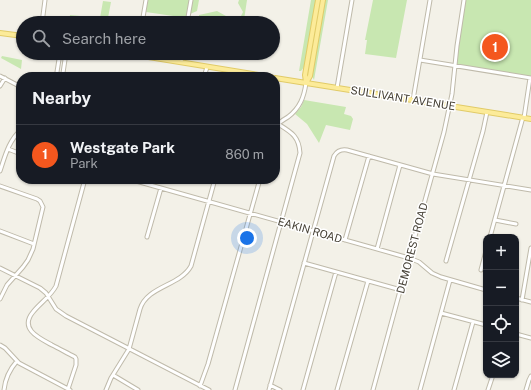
<!DOCTYPE html>
<html lang="en">
<head>
<meta charset="utf-8">
<style>
	body { margin:0; font-family:"Public Sans",sans-serif; background:#20242c; color:#f1f3f6 }
	.controls { position:absolute; right:12px; bottom:12px; display:grid; overflow:hidden; border-radius:8px; box-shadow:0 1px 3px #0004 }
	.controls button { width:36px; height:36px; display:grid; place-items:center; padding:0; border:0; border-bottom:1px solid #363941; background:#171b24; color:#f1f3f6; font:20px sans-serif }
	.you { position:absolute; left:247px; top:238px; width:14px; height:14px; margin:-10px; border:3px solid #fff; border-radius:50%; background:#1a73e8; box-shadow:0 0 0 6px #1a73e833 }
	.badge { display:grid; place-items:center; width:26px; height:26px; border-radius:50%; background:#f4571e; color:#fff; font-size:13px; font-weight:700 }
	.pin { position:absolute; translate:-50% -50%; border:2px solid #fff; box-shadow:0 1px 4px #0006 }
	.list { margin:0; padding:0; list-style:none }
	h2 { display:flex; justify-content:space-between; align-items:center; height:52px; margin:0; padding:0 16px; font-size:17px }
	h2 small { font-size:13px; font-weight:400; color:#9ea1a6 }
	.list li { display:grid; grid-template-columns:26px 1fr auto; gap:12px; align-items:center; box-sizing:border-box; height:60px; padding:0 16px; border-top:1px solid #363941 }
	.list b { display:block; font-size:15px; white-space:nowrap }
	.list p { margin:0; font-size:13px; white-space:nowrap; color:#9ea1a6 }
	.list em { font-size:13px; font-style:normal; color:#9ea1a6 }
	.icon { flex:none; width:22px; height:22px; fill:none; stroke:currentColor; stroke-width:2; stroke-linecap:round; stroke-linejoin:round }
	.map { position:relative; flex:none; width:531px; height:390px; overflow:hidden }
	.search { position:absolute; background:#171b24; box-shadow:0 1px 3px #0004; left:16px; top:16px; width:264px; height:44px; display:flex; align-items:center; gap:10px; box-sizing:border-box; padding:0 14px; border-radius:22px; color:#9ea1a6; font-size:15px }
	.panel { position:absolute; background:#171b24; box-shadow:0 1px 3px #0004; left:16px; top:72px; width:264px; height:112px; border-radius:16px }
	.map>svg:first-child { display:block }
	.green { fill:#c8e7b1 }
	.lines { fill:none; stroke-linecap:round; stroke-linejoin:round }
	.minor-casing { stroke:#bfbaaa; stroke-width:5 }
	.major-casing { stroke:#e1cb68; stroke-width:6 }
	.minor { stroke:#fff; stroke-width:3 }
	.major { stroke:#fceb99; stroke-width:4 }
	.labels { text-anchor:middle; stroke-width:3; stroke-linejoin:round; paint-order:stroke }
	.street-label { font-size:11px; fill:#474237; stroke:#fff }
</style>
</head>
<body>
<div class="map">
<svg width="531" height="390" viewBox="0 0 531 390">
	<rect width="100%" height="100%" fill="#f3f1e8"/>
	<path class="green" d="M148 0H190L186 23H180V17L146 12Z
		M192 0H199L197 11 190 14Z
		M239 0H247L244 20 220 16 219 21 199 17V15L217 11 226 16H241L243 12 238 3Z
		M311 0H316L313 16 304 67 301 71H299Z
		M324 0H328L314 80 312 76Z
		M373 0H407L396 58 365 54 367 40H365Z
		M465 0H531V77L456 64 460 31Z
		M103 1 111 2 107 23 100 22 99 23H84L69 21 70 15 100 18Z
		M2 56 22 60 21 69 1 58Z
		M304 100 346 107 344 114 351 116 353 119 350 130 326 125 319 143 307 124 295 114 301 107Z"/>
	<g class="lines">
		<g class="minor-casing">
			<path id="minor" d="M42 23 45 0
				M142 23 146 0
				M187 23 191 0
				M420 60 531 78
				M181 62 182 53
				M0 76 21 87
				M59 77 57 72 60 53
				M60 77 63 73 66 53
				M204 77 207 67
				M0 86 5 78
				M337 88 352 0
				M413 100 430 0
				M524 118 530 78
				M275 127C278 123 283 120 288 117 300 108 304 97 306 83
				M8 149 21 154
				M0 171C5 156 9 140 21 130
				M129 179 409 258 419 262 432 273 441 277 486 290
				M0 186 37 199 40 201 43 207 33 249 28 260 23 267 7 285 0 299
				M495 220 516 224
				M0 231 34 244
				M147 237 161 188
				M490 237 523 117
				M345 240 369 156
				M377 249 400 165
				M446 261 483 131 487 112
				M304 263 401 290
				M0 268 40 288 46 293 56 309 66 316 209 390
				M481 270 486 251
				M516 298 531 302
				M522 300 531 248
				M441 313 486 325
				M516 334 531 338
				M0 345 5 348 19 363 70 390
				M113 375 138 390
				M270 385 280 390
				M200 386 208 364 260 179
				M68 389 76 365V359L75 357C67 353 60 349 52 345 39 338 19 329 33 312 40 303 51 296 56 286L85 179
				M4 390C5 380 10 369 17 361
				M106 390 111 378 129 349 140 309C147 286 180 286 191 266L215 179
				M235 390 300 153C299 136 291 132 278 124
				M269 390 334 156C337 151 341 149 347 150L433 174 531 190
				M303 390 336 272
				M337 390 368 281
				M373 390 409 258 444 132 452 94 457 46 464 0
				M420 390 450 280
				M454 390 473 322
				M488 390 493 375
				M526 390 529 380 531 376"/>
		</g>
		<g class="major-casing">
			<path id="major" d="M0 33 23 36
				M124 53 271 77
				M275 78 531 119
				M306 82 305 75 315 17 318 0
				M306 83 310 76 323 0"/>
		</g>
		<use href="#minor" class="minor"/>
		<use href="#major" class="major"/>
	</g>
	<g class="labels">
		<g class="street-label">
			<text transform="translate(403 98) rotate(9)" y="4">SULLIVANT AVENUE</text>
			<text transform="translate(310 230) rotate(16)" y="4">EAKIN ROAD</text>
			<text transform="translate(412 248) rotate(-75)" y="4">DEMOREST ROAD</text>
		</g>
	</g>
</svg>
<div class="controls">
<button>+</button>
<button>−</button>
<button><svg class="icon" aria-label="locate" viewBox="0 0 24 24"><circle cx="12" cy="12" r="6"/><path d="M12 2v4M12 18v4M2 12h4M18 12h4"/></svg></button>
<button><svg class="icon" aria-label="layers" viewBox="0 0 24 24"><path d="M12 4l9 5-9 5-9-5zM3 14l9 5 9-5"/></svg></button>
</div>
<div class="you"></div>
<div class="pin badge" style="left:495px;top:47px">1</div>
<div class="search"><svg class="icon" aria-label="search" viewBox="0 0 24 24"><circle cx="10" cy="10" r="6"/><path d="M15 15l6 6"/></svg>Search here</div>
<section class="panel">
<h2>Nearby<small></small></h2>
<ul class="list">
<li><span class="badge">1</span><div><b>Westgate Park</b><p>Park</p></div><em>860 m</em></li>
</ul>
</section>
</div>
</body>
</html>
